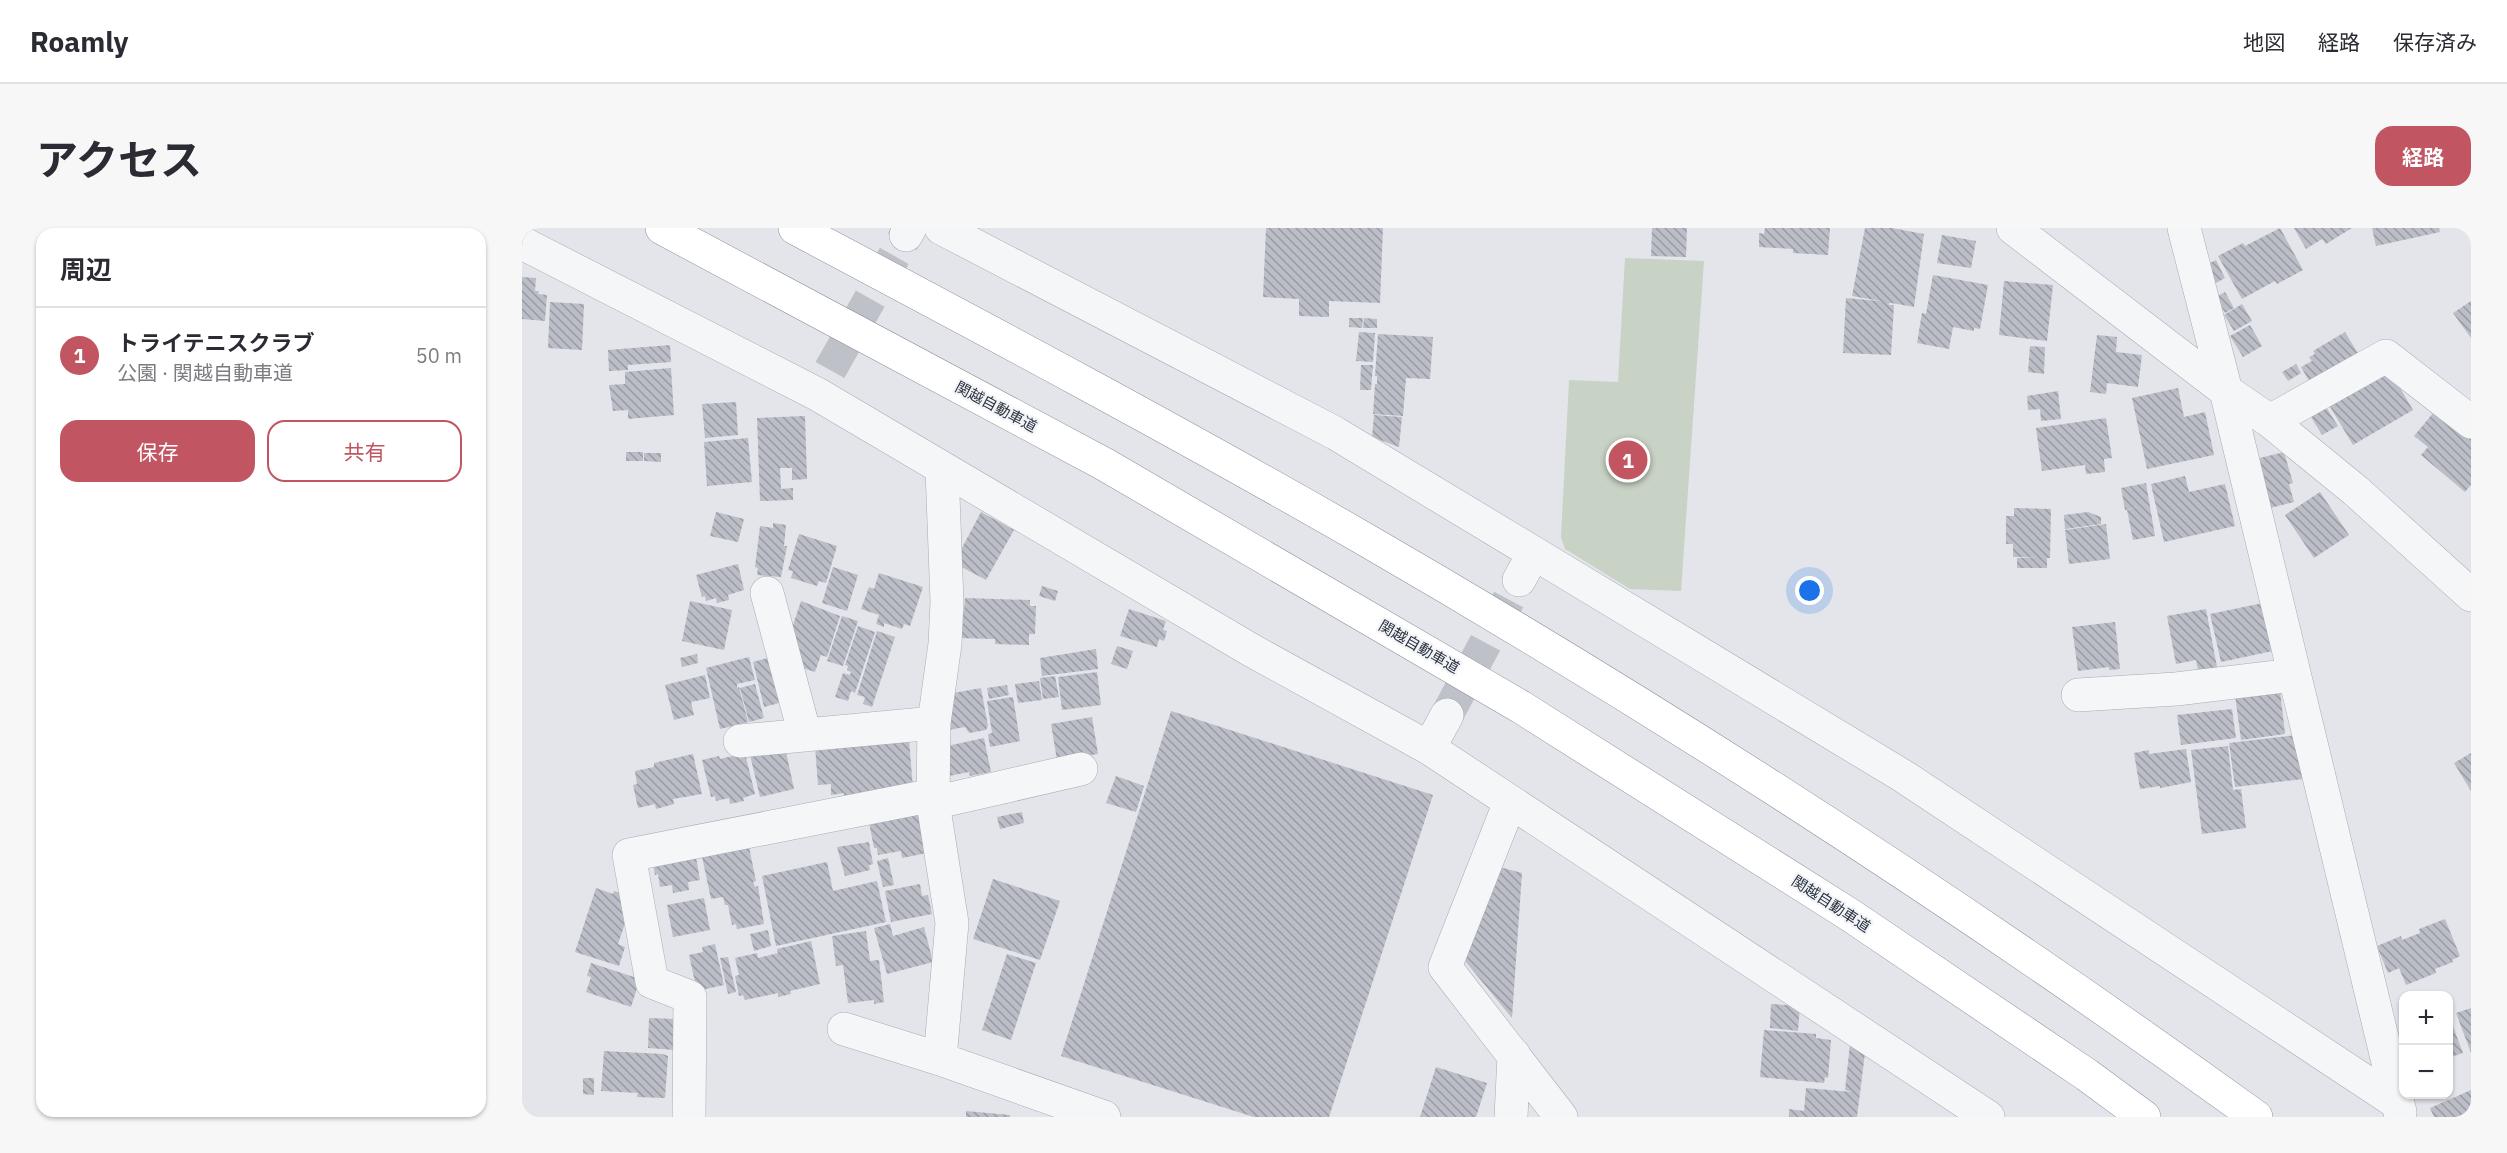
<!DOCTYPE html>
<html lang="ja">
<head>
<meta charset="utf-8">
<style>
	body { margin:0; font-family:"IBM Plex Sans","Noto Sans JP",sans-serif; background:#f7f7f7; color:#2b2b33 }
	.controls { position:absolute; right:18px; bottom:18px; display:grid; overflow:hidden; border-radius:12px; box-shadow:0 2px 4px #0004 }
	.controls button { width:54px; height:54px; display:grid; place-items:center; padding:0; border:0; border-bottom:2px solid #e1e1e2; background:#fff; color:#2b2b33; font:30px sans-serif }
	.you { position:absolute; left:1288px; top:363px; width:21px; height:21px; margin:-15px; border:4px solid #fff; border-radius:50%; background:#1a73e8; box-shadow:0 0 0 9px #1a73e833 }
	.badge { display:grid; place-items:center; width:39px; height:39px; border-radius:50%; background:#c15662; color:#fff; font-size:20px; font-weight:700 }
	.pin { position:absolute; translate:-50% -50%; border:3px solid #fff; box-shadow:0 2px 6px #0006 }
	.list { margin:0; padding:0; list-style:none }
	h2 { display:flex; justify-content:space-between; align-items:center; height:78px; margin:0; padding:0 24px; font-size:26px }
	h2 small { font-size:20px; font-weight:400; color:#7c7c81 }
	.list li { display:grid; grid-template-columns:39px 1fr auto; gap:18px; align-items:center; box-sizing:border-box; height:96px; padding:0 24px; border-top:2px solid #e1e1e2 }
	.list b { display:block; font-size:22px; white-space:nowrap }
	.list p { margin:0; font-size:20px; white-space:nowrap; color:#7c7c81 }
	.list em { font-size:20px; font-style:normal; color:#7c7c81 }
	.actions { display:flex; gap:12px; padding:18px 24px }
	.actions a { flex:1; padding:14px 0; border:2px solid #c15662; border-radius:18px; text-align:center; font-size:21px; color:#c15662 }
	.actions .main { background:#c15662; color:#fff }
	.map { position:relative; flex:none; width:1949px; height:889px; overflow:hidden; border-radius:18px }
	header { display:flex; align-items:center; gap:36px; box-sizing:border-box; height:84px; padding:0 30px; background:#fff; border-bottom:2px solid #e1e1e2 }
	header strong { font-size:28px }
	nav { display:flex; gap:33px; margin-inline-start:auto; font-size:21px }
	.intro { display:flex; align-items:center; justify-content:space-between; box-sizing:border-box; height:144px; padding:0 36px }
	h1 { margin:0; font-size:42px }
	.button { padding:15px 27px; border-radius:18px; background:#c15662; color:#fff; font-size:21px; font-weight:700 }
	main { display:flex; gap:36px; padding:0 36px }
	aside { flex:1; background:#fff; border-radius:18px; box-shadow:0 2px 4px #0004 }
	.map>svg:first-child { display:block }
	.green { fill:#c8d3c5 }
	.building { fill:url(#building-back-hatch) }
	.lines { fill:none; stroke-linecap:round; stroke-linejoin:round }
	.minor-tunnel { stroke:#bec1c8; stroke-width:33; stroke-dasharray:33 16; stroke-linecap:butt }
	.minor-casing { stroke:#a8acb4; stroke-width:34 }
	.highway-casing { stroke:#8c939f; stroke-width:34 }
	.minor { stroke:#f5f6f8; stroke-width:33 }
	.highway { stroke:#fff; stroke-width:33 }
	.labels { text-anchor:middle; stroke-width:4.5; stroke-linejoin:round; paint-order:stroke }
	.street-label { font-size:15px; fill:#2c3340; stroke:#f2f4f7 }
</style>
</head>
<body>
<header>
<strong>Roamly</strong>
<nav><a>地図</a><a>経路</a><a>保存済み</a></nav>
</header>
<div class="intro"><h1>アクセス</h1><a class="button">経路</a></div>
<main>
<aside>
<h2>周辺<small></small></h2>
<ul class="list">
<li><span class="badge">1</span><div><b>トライテニスクラブ</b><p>公園 · 関越自動車道</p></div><em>50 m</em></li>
</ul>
<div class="actions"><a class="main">保存</a><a>共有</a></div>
</aside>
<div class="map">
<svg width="1949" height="889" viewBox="0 0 1949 889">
	<defs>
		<pattern id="building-back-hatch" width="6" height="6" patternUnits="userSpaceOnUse" patternTransform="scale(1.5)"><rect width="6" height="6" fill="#bbbec6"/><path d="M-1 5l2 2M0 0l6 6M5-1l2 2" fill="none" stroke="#989ba2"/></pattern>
	</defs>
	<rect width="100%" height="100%" fill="#e3e5ea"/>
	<path class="green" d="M1103 30 1182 33 1159 363 1108 361 1043 321 1039 309 1047 152 1096 154Z"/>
	<path class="building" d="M744 0H861L858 75 807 73V89L777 88V71L741 69Z
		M1130 0H1165L1164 29 1129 28Z
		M1243 0H1308L1306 27 1271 25V21L1237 19V5L1242 6Z
		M1343 0H1370L1402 6 1392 79 1330 68Z
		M1758 0 1781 42 1755 56 1753 53 1720 71 1696 28 1721 15 1723 18Z
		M1772 0H1830L1804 16 1800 11 1784 21Z
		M1850 0H1917L1918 4 1854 18Z
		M1420 7 1454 13 1449 40 1415 35Z
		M1694 32 1703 50 1694 55 1684 37Z
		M1411 47 1466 57 1458 101 1452 100V103L1431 99 1427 121 1395 115 1400 85 1404 86Z
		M0 49 14 50 13 63H17L16 66 25 67 23 93 0 91Z
		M1482 53 1531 57 1525 113 1477 107Z
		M1703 64 1712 80 1703 85 1694 69Z
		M1324 70 1367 74V77H1372L1369 127 1321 125Z
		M1949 73V110L1931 85Z
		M28 74 62 76 60 122 26 120Z
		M1720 76 1730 93 1712 103 1702 87Z
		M827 90H841L840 100 827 99Z
		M842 90 855 91V100H841Z
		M1728 97 1740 118 1721 129 1708 108Z
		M837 104 853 105 851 134 834 133Z
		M1823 104 1838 129 1790 158 1779 139 1790 133 1787 129 1793 126 1791 123Z
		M856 106 911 109 908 151 884 150 881 188 851 186 853 156H855V148H853Z
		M1575 107 1595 109 1594 124 1620 127 1616 159 1585 155 1584 166 1568 164Z
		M148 117 149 134 106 137V142L87 143 86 122Z
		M1508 118 1523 119 1522 146 1506 144Z
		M1774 136 1779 145 1766 153 1760 144Z
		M839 137H851L849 162H838Z
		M149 140 152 187 106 191V182L91 183 87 157 103 156V144Z
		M1867 141 1891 182 1831 217 1807 177Z
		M1656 160 1662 189 1683 184 1692 227 1625 241 1610 170Z
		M1536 163 1539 191 1519 193 1518 181 1506 182 1505 168Z
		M214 174 216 207 183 210 180 176Z
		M1804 179 1816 198 1800 207 1789 189Z
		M1916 179 1949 207V257L1943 264 1899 227 1906 219 1892 208Z
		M852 187 880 189 877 219 850 209Z
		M283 188 285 251 270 252V240H258L259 261 271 260V272L238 273 235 190Z
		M1584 190 1590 230 1582 231 1583 244 1564 246 1563 237 1520 243 1514 200Z
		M226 210 230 254 185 258 182 214Z
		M104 224H121V233H104Z
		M1762 224 1771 255 1767 256 1772 274 1748 280 1734 231Z
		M122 225H139V234L122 233Z
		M1663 248 1667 264 1703 256 1713 298 1642 314 1629 256Z
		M1624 255 1633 308 1611 312 1605 282 1616 279 1603 282 1599 260Z
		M1798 264 1827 307 1792 330 1763 287Z
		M1492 280 1529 281 1528 330H1525V340H1495V330L1516 329H1491V316H1484V288H1492Z
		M194 284 222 291 216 314 188 308Z
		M459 284 492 302 464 352 432 335Z
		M1566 284 1579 289V296L1543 301 1542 287Z
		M251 295 264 297 262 318H265L259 349 235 347 236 340 233 339 238 298 251 300Z
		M1584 296 1588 331 1547 336 1543 302Z
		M277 306 315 318 304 355 297 353 295 358 269 350 271 343 266 342Z
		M216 336 222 362 206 367 207 372 195 375 194 370 184 373 183 368 180 369 174 347Z
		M311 339 336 347 325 383 300 375Z
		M357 345 401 359 388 398 382 396 380 401 362 395V399L354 396 357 387 339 381 347 359 352 361Z
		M520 358 536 363 533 373 517 368Z
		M443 370 508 372V378H514L513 406H507V417L473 416V411L436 410V383L442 384Z
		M168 373 210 382 202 422 160 413Z
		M279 373 318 388 305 429 299 427 293 444 272 437 268 406Z
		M1741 375 1751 423 1699 434 1688 386Z
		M607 381 644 393 641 402 645 403 642 413 637 411 635 419 598 408Z
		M1684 381 1696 444 1677 447 1674 432 1654 436 1645 388Z
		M320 388 336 393 321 438 305 433Z
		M1593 394 1598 441 1587 442V439L1556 443 1550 399Z
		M336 398 353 404 333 465 329 463 326 473 313 469 321 445 328 447 329 444 325 442 326 438 323 437Z
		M355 403 373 409 350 479 341 476 343 469 335 467Z
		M595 418 611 423 605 441 589 436Z
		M574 421 576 441 520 448 518 430Z
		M175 426 176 435 160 439 158 430Z
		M227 429 233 452 215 456V460L217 459 226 494 198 501 184 440Z
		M249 429 261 474 242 479 231 434Z
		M575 444 579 477 540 482 536 449Z
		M183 447 188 470 169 474 172 487 152 492 143 457Z
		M533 448 537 469 521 471 518 450Z
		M517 453 520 472 496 475 493 456Z
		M233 456 242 490 227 494 218 460Z
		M485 457 487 467 467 471 465 460Z
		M459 460 466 498 464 502 447 505 443 499 427 502 426 466Z
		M1758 462 1763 506 1719 512 1713 467Z
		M491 469 498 513 468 519 466 506 470 505 465 473Z
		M1710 481 1714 510 1659 517 1655 487Z
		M649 483 911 567 807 889H732L539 828Z
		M570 489 576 526 535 532 529 496Z
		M1775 507 1781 551 1713 559 1707 515Z
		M462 510 469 544 448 548 447 544 427 548 425 518Z
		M387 511 391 561 322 570V565L309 567V556L296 557 293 518Z
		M1706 518 1711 562 1719 561 1724 600 1680 606 1669 522Z
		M263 519 272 561 238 569 228 527Z
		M1664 521 1669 554 1638 560V558L1618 561 1612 525 1627 522V526Z
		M223 525 233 566 221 570 222 573 208 576 207 570 194 573 193 568 189 569 180 532 197 528 198 531Z
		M1949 525V563L1932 535Z
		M171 526 180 566 151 571 152 576 134 581 133 576 116 580 111 557 115 556 113 543 132 539V535Z
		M594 548 622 558 614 584 584 575Z
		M397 584 405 625 380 630 379 623 356 627 355 620H352L347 594Z
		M500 584 502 595 478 601 475 589Z
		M347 614 351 636 347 637 348 642 323 648 315 619Z
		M227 619 234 653 231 654 233 659 236 658 242 696 215 701 214 696 210 697 206 677H203L201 669 189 671 179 624Z
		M174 629 178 652 166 654 167 662 151 665 150 657 138 659 136 646 133 647 131 636Z
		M366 630 372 657 361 659 355 633Z
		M305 634 311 663 355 653 364 694 254 718 240 648Z
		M970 637 1000 645 990 790 943 733Z
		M471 651 538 673 518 732 451 711Z
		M398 656 400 668 406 667 410 686 369 694 363 663Z
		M74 660 91 666 92 663 112 669 96 716 103 719 97 738 53 724Z
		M182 670 188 702 151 709 145 677Z
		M1923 691 1938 728 1930 732 1931 734 1913 741 1914 745 1884 757 1877 740 1866 745 1855 718 1879 708 1880 712 1898 705 1897 701Z
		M368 696 371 708 402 699 411 734 365 746 352 700Z
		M246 702 249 718 232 723 228 706Z
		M344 703 348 733 357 732 362 774 352 776V772L326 775 321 737 314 738 310 708Z
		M289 713 298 756 268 763 269 766 256 769V765L223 772 221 767 217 768 213 748 217 747 213 730 235 725 236 730 256 725 255 721Z
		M193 716 202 757 175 763 167 727 181 724 180 719Z
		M485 726 514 735 489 812 460 802Z
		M206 729 214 764 206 766 198 730Z
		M69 735 118 751 109 779 64 764 69 749 65 748Z
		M1249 776 1278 778 1276 803 1248 800Z
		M1949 780V825L1934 785Z
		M1926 785 1941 825 1926 830Z
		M127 790 154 791 153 822 126 820Z
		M1242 802 1294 806V810L1309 812 1306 850 1303 849 1302 855 1238 849Z
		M1328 816 1343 825 1335 889H1267V881L1282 883 1284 860 1330 864 1323 862Z
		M82 823 141 826 146 828 143 870 115 869 116 865 79 863Z
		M914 839 965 855 954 889H898Z
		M61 850H72V867L61 866Z
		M1949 862V889H1912L1908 880Z
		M444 883 488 887V889H444Z"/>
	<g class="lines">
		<path class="minor-tunnel" d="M308 142 384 7
			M925 487 997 352"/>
		<g class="minor-casing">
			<path id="minor" d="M419 0 813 205 1381 548 1874 874
				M1491 0 1704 163 1748 193 1834 263 1949 367
				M1662 0 1704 163 1878 884
				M384 7 388 0
				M0 15 295 166 729 422 907 520 1466 889
				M1748 193 1864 128 1949 194
				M997 352 1012 325
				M245 365 283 507
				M1556 467 1654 461 1771 447
				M218 513 412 495
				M907 520 925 487
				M988 574 923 739 1039 889
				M411 575 559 541
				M322 801 418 831 582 889
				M418 831 430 695 411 575 412 495 423 416 425 374 420 241
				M167 889 168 769 130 754 107 627 412 567
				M989 889 992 827"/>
		</g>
		<g class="highway-casing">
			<path id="highway" d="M140 0 582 236 999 479 1328 687 1565 847 1622 889
				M273 0C463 101 653 202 839 309 1147 487 1446 681 1734 889"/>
		</g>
		<use href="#minor" class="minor"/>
		<use href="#highway" class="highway"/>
	</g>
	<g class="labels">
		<g class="street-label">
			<text transform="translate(474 179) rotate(28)" y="5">関越自動車道</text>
			<text transform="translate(897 419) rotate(30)" y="5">関越自動車道</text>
			<text transform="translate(1309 676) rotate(33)" y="5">関越自動車道</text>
		</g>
	</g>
</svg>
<div class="controls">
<button>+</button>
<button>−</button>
</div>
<div class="you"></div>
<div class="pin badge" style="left:1106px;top:232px">1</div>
</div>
</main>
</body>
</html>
